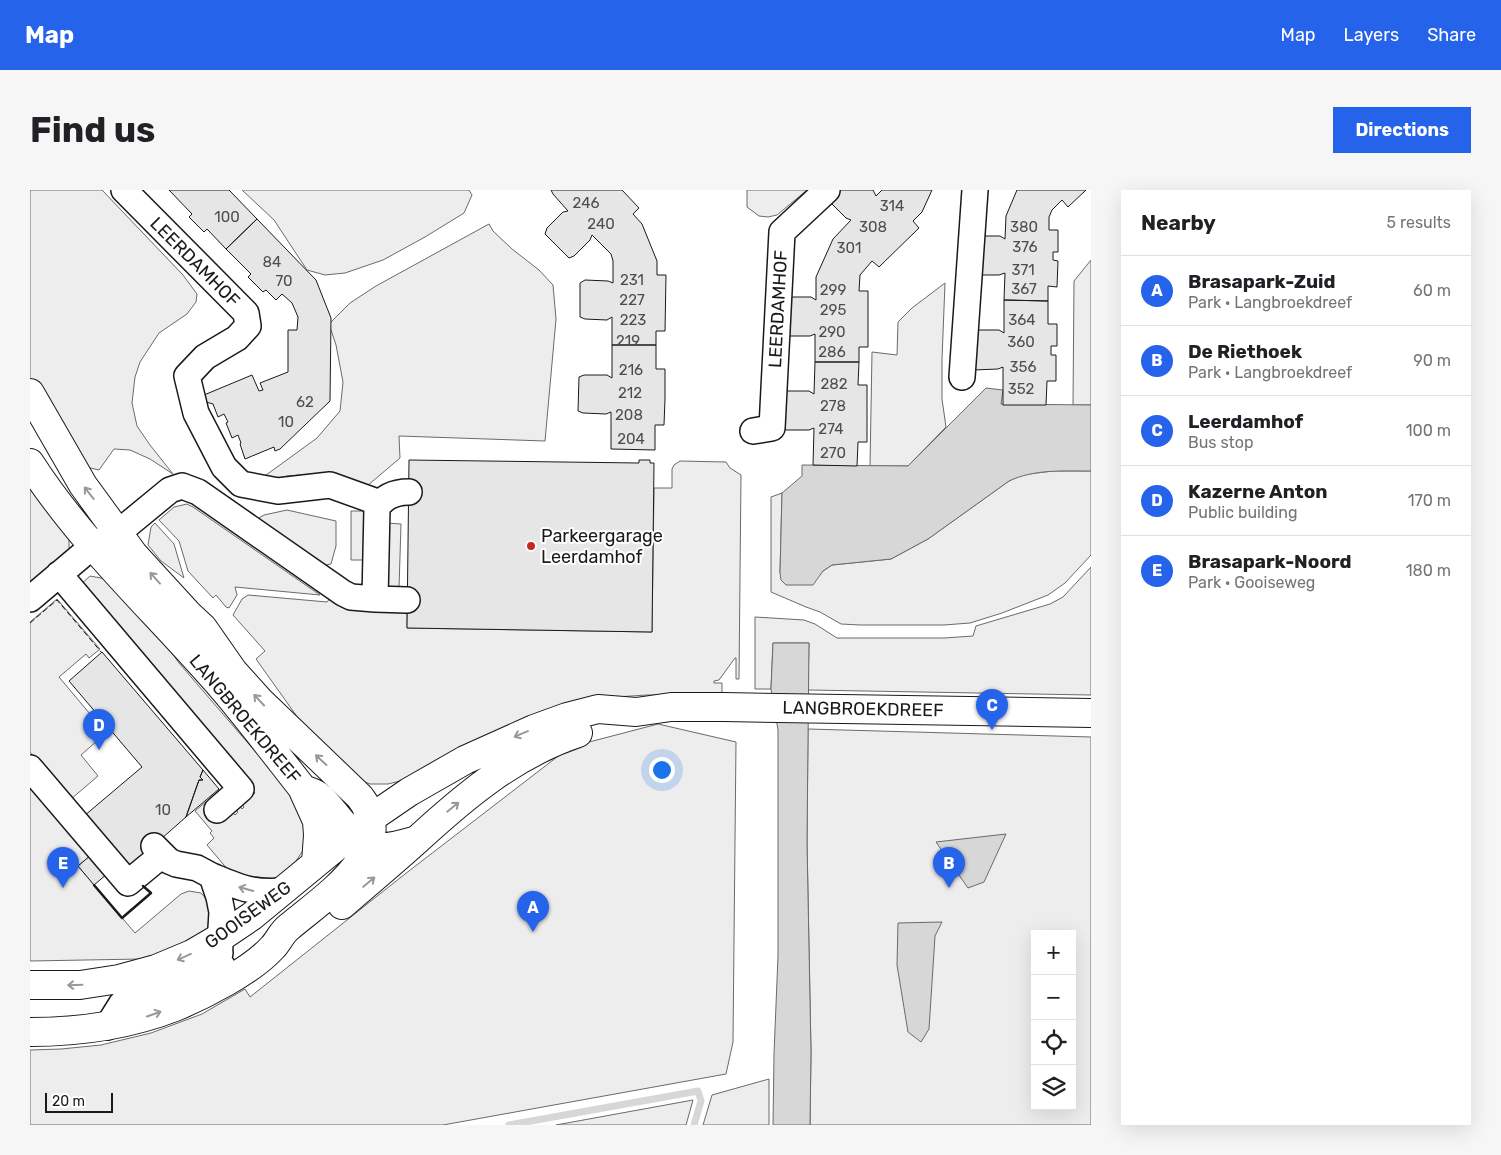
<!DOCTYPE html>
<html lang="en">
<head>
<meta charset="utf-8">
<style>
	body { margin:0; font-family:Rubik,sans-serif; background:#f6f6f6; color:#202124 }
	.controls { position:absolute; right:15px; bottom:15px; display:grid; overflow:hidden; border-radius:0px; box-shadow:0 5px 20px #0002 }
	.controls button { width:45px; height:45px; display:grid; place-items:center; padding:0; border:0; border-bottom:1px solid #e0e0e0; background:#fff; color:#202124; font:25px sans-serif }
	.scale { position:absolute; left:15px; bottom:12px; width:68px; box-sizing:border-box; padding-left:5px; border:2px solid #1a1a1a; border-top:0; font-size:14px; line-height:18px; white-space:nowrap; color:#1a1a1a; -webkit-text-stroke:4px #fff; paint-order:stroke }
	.you { position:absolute; left:631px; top:579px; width:18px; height:18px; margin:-12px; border:4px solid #fff; border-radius:50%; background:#1a73e8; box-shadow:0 0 0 8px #1a73e833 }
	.badge { display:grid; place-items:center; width:32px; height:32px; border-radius:50%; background:#2563eb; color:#fff; font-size:16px; font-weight:700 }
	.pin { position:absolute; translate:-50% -41px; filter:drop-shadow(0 1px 2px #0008) }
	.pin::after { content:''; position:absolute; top:26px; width:18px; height:15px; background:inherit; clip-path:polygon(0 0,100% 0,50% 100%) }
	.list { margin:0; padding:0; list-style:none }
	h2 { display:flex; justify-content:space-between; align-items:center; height:65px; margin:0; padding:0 20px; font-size:21px }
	h2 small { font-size:16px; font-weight:400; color:#757577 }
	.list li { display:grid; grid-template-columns:32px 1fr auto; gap:15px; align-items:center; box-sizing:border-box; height:70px; padding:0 20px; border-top:1px solid #e0e0e0 }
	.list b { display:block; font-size:19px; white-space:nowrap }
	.list p { margin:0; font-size:16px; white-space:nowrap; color:#757577 }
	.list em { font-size:16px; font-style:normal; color:#757577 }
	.icon { flex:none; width:28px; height:28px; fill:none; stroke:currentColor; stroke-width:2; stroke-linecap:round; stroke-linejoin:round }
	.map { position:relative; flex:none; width:1061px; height:935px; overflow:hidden; border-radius:0px }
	header { display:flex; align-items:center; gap:30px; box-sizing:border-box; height:70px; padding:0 25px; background:#2563eb; color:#fff }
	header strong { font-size:24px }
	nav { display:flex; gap:28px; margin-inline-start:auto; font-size:18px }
	.intro { display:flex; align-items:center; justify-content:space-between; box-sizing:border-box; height:120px; padding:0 30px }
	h1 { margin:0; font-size:35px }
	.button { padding:12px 22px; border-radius:0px; background:#2563eb; color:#fff; font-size:18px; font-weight:700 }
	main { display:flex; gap:30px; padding:0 30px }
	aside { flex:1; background:#fff; border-radius:0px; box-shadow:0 5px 20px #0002 }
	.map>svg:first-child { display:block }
	.built { fill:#ededed; stroke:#6a6a6a; fill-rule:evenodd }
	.water { fill:#d7d7d7; stroke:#6a6a6a }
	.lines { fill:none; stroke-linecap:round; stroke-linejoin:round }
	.stream { stroke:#d7d7d7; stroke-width:7 }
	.building { fill:#e6e6e6; stroke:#1a1a1a }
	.minor-casing { stroke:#1a1a1a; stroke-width:28 }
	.major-casing { stroke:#1a1a1a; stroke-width:30 }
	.minor { stroke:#fff; stroke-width:25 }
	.major { stroke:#fff; stroke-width:28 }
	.fence { stroke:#1a1a1a; stroke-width:1; stroke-dasharray:6 2.5; stroke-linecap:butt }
	.wall { stroke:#1a1a1a; stroke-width:2.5 }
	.oneway { stroke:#989898 }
	.poi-dot { fill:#c62828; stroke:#fff; stroke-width:2 }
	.labels { text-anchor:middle; stroke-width:4; stroke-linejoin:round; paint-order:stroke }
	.number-label { font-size:15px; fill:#4d4d4d }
	.street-label { font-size:18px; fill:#1a1a1a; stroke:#fff }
	.poi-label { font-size:18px; fill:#1a1a1a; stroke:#fff; text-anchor:start }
</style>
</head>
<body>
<header>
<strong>Map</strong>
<nav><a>Map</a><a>Layers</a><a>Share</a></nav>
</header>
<div class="intro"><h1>Find us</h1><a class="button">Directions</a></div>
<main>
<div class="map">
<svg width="1061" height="935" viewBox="0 0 1061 935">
	<rect width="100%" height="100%" fill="#fff"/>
	<path class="built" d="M0 0H72L153 85 167 104 166 112 157 124 129 143 110 172 105 187 102 213 107 236 120 255 143 284 120 269 100 260 84 259 69 280 56 277 0 217Z
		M212 0H439L442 5 434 23 395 47 353 70 315 83 295 85 277 80 244 30Z
		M717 0H777L747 25 738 27 729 26 717 17Z
		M459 34 463 41 482 59 509 80 523 95 526 129 515 251 369 246 370 268 337 296 297 283 257 286 248 288H232L287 248 310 221 313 192 306 155 299 134 320 113 346 96Z
		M1061 70V215H1043L1044 91Z
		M915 93 912 169V209L916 237 878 276H840L842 162 867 165 868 132 882 118Z
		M650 271 696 272 700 278 711 285 709 489H706V468H705L689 490 684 491V493H692V505H617L585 507 374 590 358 594H340L330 590 278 542 226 469 235 461 203 425 212 409 218 405 297 412 302 406 377 421V438L622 442 624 298H642V279L644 275Z
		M1023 281H1061V365L1035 393 1018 405 972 423 940 433 914 435H830L811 434 790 422 776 417 741 402V307L752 303 750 383 793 381 802 375 861 369 898 349 979 291 991 285Z
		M0 284 39 342V363L0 396Z
		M157 314 163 317 290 405 205 397 207 405 199 418 196 417 186 405 183 408 158 381 149 351 129 330 144 317Z
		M257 320 306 331V356L301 374 291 376 218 334 234 325Z
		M321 321H337V370H321Z
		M125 333 144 354 154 388 131 371 118 355 121 337Z
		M356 333 371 334 369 398 355 397Z
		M1061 377V505L778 500 779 453H743L741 499H725V427L774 430 785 434 807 448H914L943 446 946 436 1020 414 1033 407Z
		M60 386 76 389 132 449 149 473 267 610 276 630 274 659 262 677 250 686 234 692 199 681 177 655 184 648 180 643 182 641 165 621 177 611 194 630 203 623 205 625 208 622 206 620 210 616 212 619 214 617 212 614 225 603 49 396Z
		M27 409 70 459 59 468 56 464 29 487 76 543 51 565 68 586 41 609 0 562V432Z
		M628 534 706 552 703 852 696 884 413 935H0V860L31 859 71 855 121 843 172 824 215 799 220 807 375 684 540 557Z
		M778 539 1061 547V935H780L781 862 777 652ZM1005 744H1042V916H1005Z
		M0 593 61 665 48 676 105 743 151 704 159 701 171 703 180 713V736L178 740 135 762 111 769 0 771Z
		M739 889V935H673L682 905Z
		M663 910 656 935H526Z"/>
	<path class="water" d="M956 198 973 200 971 214 1061 215V281C1034 281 1004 279 979 291L898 349 861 369 802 375 793 381 783 395H756L751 390 750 383 752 303 772 286V275L878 276Z
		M743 453H779L777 652 781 862 780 935H743L744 864 748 766V540L741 499Z
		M976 644 954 692 938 698 906 652Z
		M912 732 905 746 899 839 891 852 878 842 867 775 868 733Z"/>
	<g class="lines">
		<path class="stream" d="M479 935 668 901 671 911 664 935"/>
	</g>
	<path class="building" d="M139 0H199L227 29 196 59 177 39 174 42 159 27 162 24Z
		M521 0H592L609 18 603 24 612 34 627 71V85H636L635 141H626V155H582V127L577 130 555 129 550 127V93L555 90 578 91 583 93V71L581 64 562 45 560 50 544 66 539 68 515 44 517 38 533 22 538 21 523 4Z
		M805 0H843L846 6 852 0H902L892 22 883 31 889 38 849 77 842 71 830 85 829 101H838V157H829V172H785V144L780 146H757L758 107H781L786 110V87L803 49 821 30 816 28 800 12Z
		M987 0H1056L1038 17 1032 10 1022 20 1019 27V40H1028V62H1023V70L1028 71 1027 97 1018 96V111L974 110 975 83 969 85H947V46H970L975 49 976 26Z
		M227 29 286 90 301 128 300 211 250 259 245 261 244 257 215 269 210 254 211 253 208 245 202 248 196 233 198 232 194 224 188 227 183 214 176 212 174 205 222 185 229 201 233 200 230 193 258 182V140H267L268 127 262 113 252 104 246 110 236 100 233 102 218 87 221 84 196 59Z
		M974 110 1018 111V134H1027V156H1021V165H1026V191H1017L1016 215H973V177L968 179 943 180 946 140H969L974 143Z
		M582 155H626V179H635V209L634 235H625V260L581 259V222L576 224 553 223 548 221 549 187 554 185H577L582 188Z
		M785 172H829L828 195H837V252H828L827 276 783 275 784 238 779 240H756L751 237 752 203 756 201H779L784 204Z
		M379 270 609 273V270H620V273H624L622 442 377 438Z
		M72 462 173 580 170 587 173 590H169L156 627 98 678 54 626 112 577 39 491Z
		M173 580 189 599 156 627 169 590H173L170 587Z
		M61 665 77 684 64 695 48 676Z"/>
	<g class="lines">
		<g class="minor-casing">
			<path id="minor" d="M94 0 216 123 218 136 207 148 175 167 157 186 166 223 194 277 211 294 248 301 300 295 350 313
				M932 187 945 0
				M723 241 742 238 752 42 797 0
				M29 384 211 599 187 620
				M0 409 64 355 95 337 140 300 152 296 168 302 313 403 321 407 345 409 347 318C354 306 366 302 379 302
				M345 409 377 410
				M0 578 98 693 132 665
				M124 656 139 671 146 674 167 678 182 686 189 707 192 722 189 771 196 782 205 786
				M182 686C211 698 221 703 252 701
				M77 837 92 813 150 791 180 776 190 763"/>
		</g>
		<g class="major-casing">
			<path id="major" d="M0 203 53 295 104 365 158 424 173 438 203 481 230 511 330 607C371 659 293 708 259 737 251 743 249 751 242 758 221 781 174 805 145 817 99 835 50 842 0 842
				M0 273C54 357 130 425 195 501 222 533 247 566 273 599 277 601 283 602 287 605 307 620 320 654 349 657 361 658 376 653 387 650
				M273 600 287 631 288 645 286 673
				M312 715C337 693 363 672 387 650 436 605 485 564 548 543
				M0 795H50L89 789 126 779 162 764 191 747 222 726 341 628 379 602 435 570 504 539 537 527 568 519 606 522 641 517H693L1061 523"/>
		</g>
		<use href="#minor" class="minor"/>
		<use href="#major" class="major"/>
		<path class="fence" d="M0 433 27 410 72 463"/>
		<path class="wall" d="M64 695 92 728 121 703 113 696"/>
	</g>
	<defs><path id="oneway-shaft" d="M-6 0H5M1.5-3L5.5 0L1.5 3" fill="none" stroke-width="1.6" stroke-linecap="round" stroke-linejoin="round" transform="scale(1.25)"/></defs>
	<g class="oneway">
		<use href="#oneway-shaft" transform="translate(59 303) rotate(-128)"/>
		<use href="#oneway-shaft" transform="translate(125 388) rotate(-132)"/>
		<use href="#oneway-shaft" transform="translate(229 510) rotate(-133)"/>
		<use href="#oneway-shaft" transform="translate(491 544) rotate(157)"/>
		<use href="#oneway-shaft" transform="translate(291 570) rotate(-137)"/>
		<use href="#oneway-shaft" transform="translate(423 617) rotate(-39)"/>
		<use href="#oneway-shaft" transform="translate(339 692) rotate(-40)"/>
		<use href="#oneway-shaft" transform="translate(216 699) rotate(-164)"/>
		<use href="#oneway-shaft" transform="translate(154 767) rotate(156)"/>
		<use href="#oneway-shaft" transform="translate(45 795) rotate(178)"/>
		<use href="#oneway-shaft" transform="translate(124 824) rotate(-19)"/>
	</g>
	<circle class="poi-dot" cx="501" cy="356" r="5"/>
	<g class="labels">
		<g class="number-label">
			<text x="556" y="18">246</text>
			<text x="862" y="21">314</text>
			<text x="197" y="32">100</text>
			<text x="571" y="39">240</text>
			<text x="843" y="42">308</text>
			<text x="994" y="42">380</text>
			<text x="995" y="62">376</text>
			<text x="819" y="63">301</text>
			<text x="242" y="77">84</text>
			<text x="993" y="85">371</text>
			<text x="602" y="95">231</text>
			<text x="254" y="96">70</text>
			<text x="994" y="104">367</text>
			<text x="803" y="105">299</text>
			<text x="602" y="115">227</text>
			<text x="803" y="125">295</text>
			<text x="603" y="135">223</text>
			<text x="992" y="135">364</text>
			<text x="802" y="147">290</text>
			<text x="598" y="156">219</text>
			<text x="991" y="157">360</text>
			<text x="802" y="167">286</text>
			<text x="993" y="182">356</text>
			<text x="601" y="185">216</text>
			<text x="804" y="199">282</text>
			<text x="991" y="204">352</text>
			<text x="600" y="208">212</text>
			<text x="275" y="217">62</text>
			<text x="803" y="221">278</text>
			<text x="599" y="230">208</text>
			<text x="256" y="237">10</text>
			<text x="801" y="244">274</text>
			<text x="601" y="254">204</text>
			<text x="803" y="268">270</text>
			<text x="133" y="625">10</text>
		</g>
		<g class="street-label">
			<text transform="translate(165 72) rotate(45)" y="6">LEERDAMHOF</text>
			<text transform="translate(748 119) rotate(-87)" y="6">LEERDAMHOF</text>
			<text transform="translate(833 519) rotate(1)" y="6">LANGBROEKDREEF</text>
			<text transform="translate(215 529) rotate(50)" y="6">LANGBROEKDREEF</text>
			<text transform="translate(218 725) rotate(-36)" y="6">GOOISEWEG</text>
		</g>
		<g class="poi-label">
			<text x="511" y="352">Parkeergarage<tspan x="511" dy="21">Leerdamhof</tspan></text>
		</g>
	</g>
</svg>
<div class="controls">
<button>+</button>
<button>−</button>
<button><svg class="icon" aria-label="locate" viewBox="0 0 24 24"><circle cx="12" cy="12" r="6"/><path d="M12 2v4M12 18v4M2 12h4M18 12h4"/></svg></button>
<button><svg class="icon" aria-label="layers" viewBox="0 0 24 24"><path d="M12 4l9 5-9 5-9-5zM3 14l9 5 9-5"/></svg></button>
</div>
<div class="scale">20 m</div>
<div class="you"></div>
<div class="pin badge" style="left:503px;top:742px">A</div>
<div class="pin badge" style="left:919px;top:698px">B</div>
<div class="pin badge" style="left:962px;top:540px">C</div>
<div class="pin badge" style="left:69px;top:560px">D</div>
<div class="pin badge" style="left:33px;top:698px">E</div>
</div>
<aside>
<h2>Nearby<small>5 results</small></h2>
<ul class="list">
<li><span class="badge">A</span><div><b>Brasapark-Zuid</b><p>Park · Langbroekdreef</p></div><em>60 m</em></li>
<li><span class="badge">B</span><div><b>De Riethoek</b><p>Park · Langbroekdreef</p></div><em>90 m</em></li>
<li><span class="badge">C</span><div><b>Leerdamhof</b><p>Bus stop</p></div><em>100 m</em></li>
<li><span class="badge">D</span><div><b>Kazerne Anton</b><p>Public building</p></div><em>170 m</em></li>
<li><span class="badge">E</span><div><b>Brasapark-Noord</b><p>Park · Gooiseweg</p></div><em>180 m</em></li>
</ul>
</aside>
</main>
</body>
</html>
